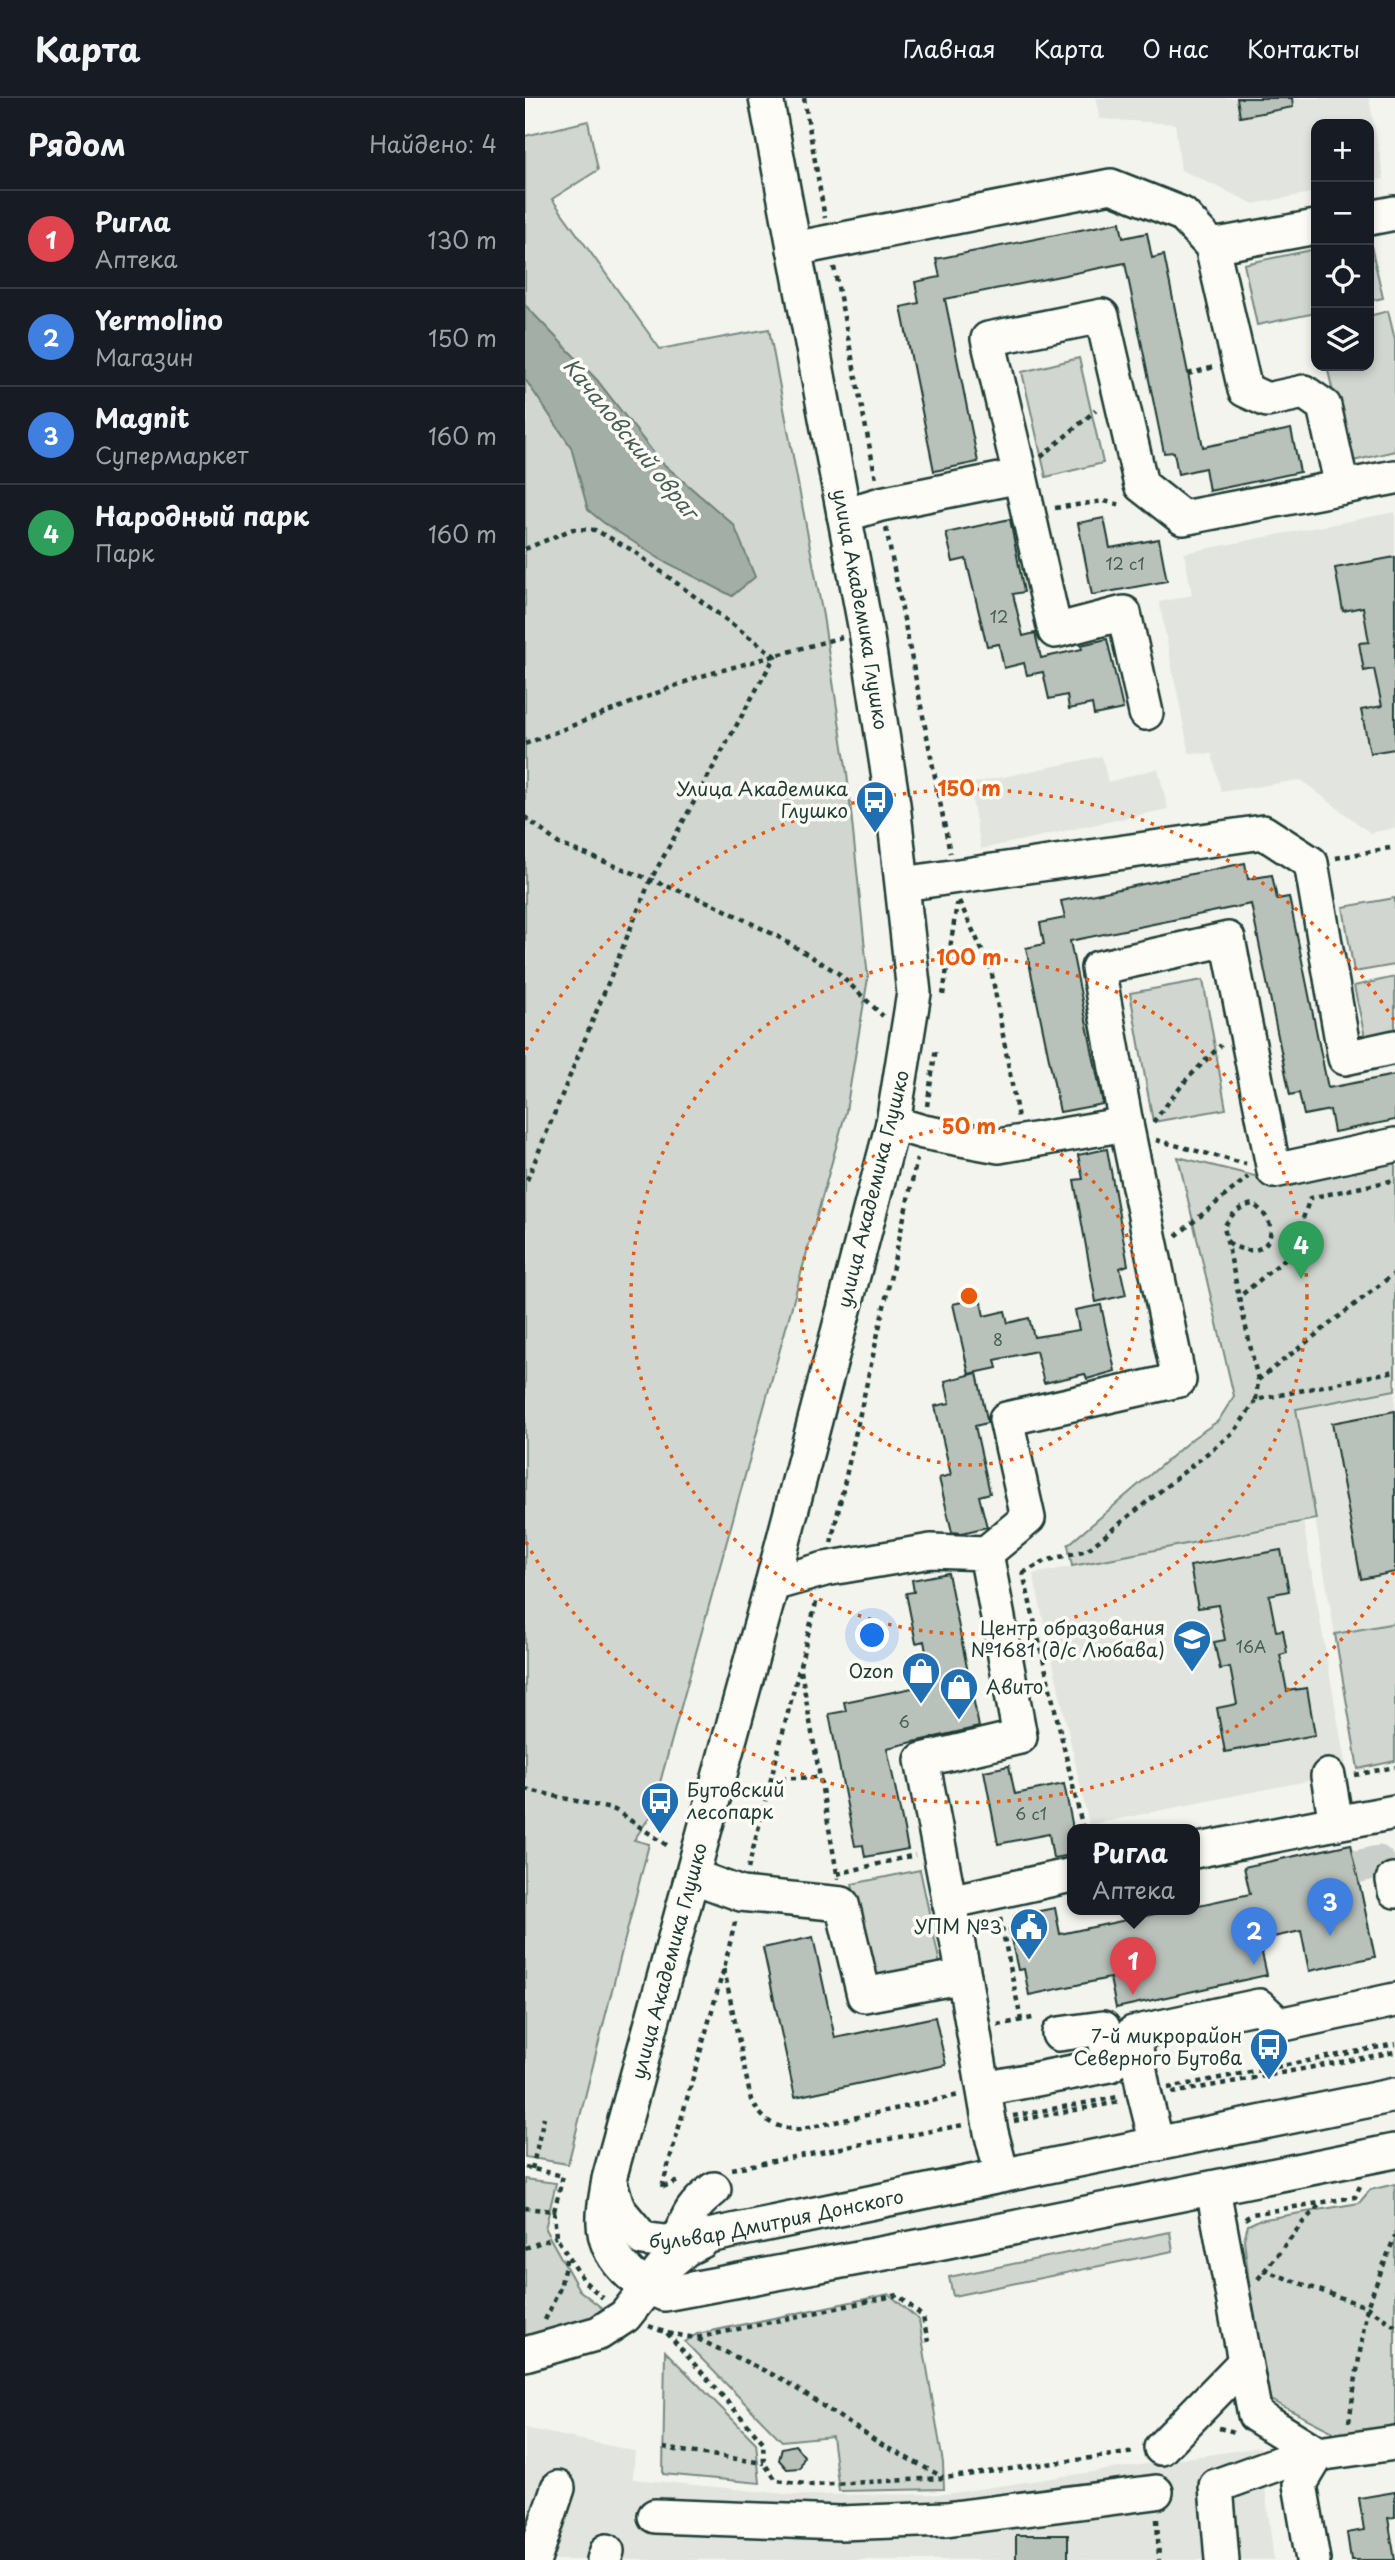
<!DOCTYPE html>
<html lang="ru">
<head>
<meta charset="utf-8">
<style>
	body { margin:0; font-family:"Playpen Sans",sans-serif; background:#242831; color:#f1f3f6 }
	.controls { position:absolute; right:21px; top:21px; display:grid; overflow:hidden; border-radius:14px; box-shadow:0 4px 10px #0003 }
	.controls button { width:63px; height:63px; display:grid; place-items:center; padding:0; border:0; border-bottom:2px solid #363941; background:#171b24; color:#f1f3f6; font:35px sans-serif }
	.you { position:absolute; left:348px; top:1538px; width:24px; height:24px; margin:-18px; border:5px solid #fff; border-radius:50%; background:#1a73e8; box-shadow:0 0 0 10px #1a73e833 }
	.badge { display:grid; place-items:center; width:46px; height:46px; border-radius:50%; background:#0b8043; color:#fff; font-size:23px; font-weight:700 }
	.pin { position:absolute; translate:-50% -58px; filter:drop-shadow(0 2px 4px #0008) }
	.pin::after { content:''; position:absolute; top:37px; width:24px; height:21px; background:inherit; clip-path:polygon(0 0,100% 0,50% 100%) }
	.popup { position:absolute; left:542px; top:1726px; width:133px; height:91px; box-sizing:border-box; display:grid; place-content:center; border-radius:14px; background:#171b24; filter:drop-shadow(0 2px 5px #0005); font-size:23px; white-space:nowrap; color:#9ea1a6 }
	.popup b { font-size:26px; color:#f1f3f6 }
	.popup::after { content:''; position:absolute; left:50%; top:100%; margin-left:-14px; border:14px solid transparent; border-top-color:#171b24 }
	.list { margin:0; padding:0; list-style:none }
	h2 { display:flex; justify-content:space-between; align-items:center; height:91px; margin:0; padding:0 28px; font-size:30px }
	h2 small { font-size:23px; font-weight:400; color:#9ea1a6 }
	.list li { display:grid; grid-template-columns:46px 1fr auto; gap:21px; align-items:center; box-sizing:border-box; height:98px; padding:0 28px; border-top:2px solid #363941 }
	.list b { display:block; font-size:26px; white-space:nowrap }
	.list p { margin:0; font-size:23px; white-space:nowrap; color:#9ea1a6 }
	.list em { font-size:23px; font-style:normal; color:#9ea1a6 }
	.icon { flex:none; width:38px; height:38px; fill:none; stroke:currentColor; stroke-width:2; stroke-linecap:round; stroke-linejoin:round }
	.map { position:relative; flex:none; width:870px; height:2462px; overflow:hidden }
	header { display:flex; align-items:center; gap:42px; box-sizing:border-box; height:98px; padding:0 35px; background:#171b24; border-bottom:2px solid #363941 }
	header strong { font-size:33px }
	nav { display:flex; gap:38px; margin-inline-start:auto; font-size:24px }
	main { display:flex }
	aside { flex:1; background:#171b24 }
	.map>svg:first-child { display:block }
	.built { fill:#e2e5df }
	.green { fill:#d1d6d1; stroke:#788a82; stroke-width:2 }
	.water { fill:#a3aea7; stroke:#6e8179; stroke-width:2 }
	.building { fill:#b9c1bb; stroke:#1f3d34; stroke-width:2 }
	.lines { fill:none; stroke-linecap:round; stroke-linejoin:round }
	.minor-tunnel { stroke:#c9cfca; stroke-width:33; stroke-dasharray:33 17; stroke-linecap:butt }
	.minor-casing { stroke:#1f3d34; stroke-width:38 }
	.path { stroke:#1f3d34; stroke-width:4.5; stroke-dasharray:5 5; stroke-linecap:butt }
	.minor { stroke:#fdfcf7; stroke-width:33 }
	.ring { fill:none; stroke:#e8590c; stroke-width:3.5; stroke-dasharray:3.5 7 }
	.labels { text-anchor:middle; stroke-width:7; stroke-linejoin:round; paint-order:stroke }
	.number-label { font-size:16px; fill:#465e56 }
	.street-label { font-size:19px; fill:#1f3d34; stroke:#fdfcf7 }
	.poi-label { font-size:19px; fill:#1f3d34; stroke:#fdfcf7; text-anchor:end }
	.water-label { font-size:21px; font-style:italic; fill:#475f56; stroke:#fdfcf7 }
	.centre { fill:#e8590c; stroke:#fdfcf7; stroke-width:3.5 }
	.ring-label { font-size:21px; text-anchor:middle; font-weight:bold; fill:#e8590c; stroke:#fdfcf7; stroke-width:7; stroke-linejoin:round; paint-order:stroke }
</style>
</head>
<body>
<header>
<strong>Карта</strong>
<nav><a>Главная</a><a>Карта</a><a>О нас</a><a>Контакты</a></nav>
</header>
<main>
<aside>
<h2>Рядом<small>Найдено: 4</small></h2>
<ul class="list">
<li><span class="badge" style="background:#e0444e">1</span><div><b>Ригла</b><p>Аптека</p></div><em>130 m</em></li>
<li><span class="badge" style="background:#3f7fe0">2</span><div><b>Yermolino</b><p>Магазин</p></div><em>150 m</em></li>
<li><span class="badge" style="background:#3f7fe0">3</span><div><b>Magnit</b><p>Супермаркет</p></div><em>160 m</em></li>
<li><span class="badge" style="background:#2e9e5b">4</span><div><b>Народный парк</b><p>Парк</p></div><em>160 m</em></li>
</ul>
</aside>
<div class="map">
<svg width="870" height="2462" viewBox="0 0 870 2462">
	<rect width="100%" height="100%" fill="#f4f4ef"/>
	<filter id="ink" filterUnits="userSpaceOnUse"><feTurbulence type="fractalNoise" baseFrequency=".0143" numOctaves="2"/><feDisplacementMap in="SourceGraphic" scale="14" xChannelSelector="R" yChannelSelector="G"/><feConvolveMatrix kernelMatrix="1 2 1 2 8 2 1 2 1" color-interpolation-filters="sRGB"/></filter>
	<g filter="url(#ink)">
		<path class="built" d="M571 0H844L859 81 844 84V26H791V94L729 106 656 72 650 26 575 21Z
			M870 414V730L845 735 776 682 696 694 687 656 664 655 634 504 667 497 659 455Z
			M577 658 583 684 633 670 643 711 456 751 444 686Z
			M870 1292V1663L833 1671 771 1311Z
			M778 1423 822 1675 564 1727 508 1476Z
			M0 2330 110 2353 108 2381 272 2397 420 2396 735 2349 749 2462H0Z"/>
		<path class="green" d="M63 23 73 72 27 101 135 251 244 231 298 518 322 675 343 880 321 1013 126 1717 109 1742 124 1746 43 2066 0 2059V38Z
			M844 139 858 200 844 203Z
			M791 151V215L732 227 719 166Z
			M863 213 870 242V353L824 364 802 268H844V218Z
			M554 260 578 365 521 379 497 274Z
			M870 800V867L829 874 818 809Z
			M870 879V938L841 944 829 888Z
			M678 882 701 1011 628 1024 605 895Z
			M653 1059 750 1083 870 1059V1292L771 1311 791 1421 547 1468 543 1447 668 1340 693 1323 709 1298Z
			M870 1525V1663L833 1671 810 1536Z
			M395 1772 416 1871 347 1884 327 1786Z
			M0 2081 31 2085 20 2131 54 2192 77 2210 79 2221 0 2252Z
			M870 2086V2325L869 2328 820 2340 737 2298 719 2141 723 2127 734 2122 834 2105 845 2092Z
			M645 2134 648 2153 428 2198 424 2179Z
			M364 2196 394 2222 418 2365 419 2391 314 2393 307 2338 257 2343 160 2244 172 2236Z
			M140 2253 231 2345 235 2385 138 2376Z"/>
		<path class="water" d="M0 207 72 282 135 363 209 427 230 479 207 498 135 461 79 425 63 412 46 349 0 281Z"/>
		<path class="building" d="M712 0H767L768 9 715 19Z
			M595 124 598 140 622 135 627 160 639 157 678 349 766 331 775 374 684 393 680 370 653 376 649 354 639 355 600 165 420 201 453 364 409 373 376 209 394 205 390 184 415 179 411 161Z
			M579 420 585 450 634 441 642 483 567 497 553 425Z
			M485 421 499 494 488 496 498 538 510 535 516 560 557 551 556 547 582 541 598 611 569 617 567 606 544 611 542 597 524 601 518 574 502 577 499 565 479 570 474 546 462 548 441 461 428 464 421 435Z
			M870 459V651L845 655 836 612 857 608 849 571 839 573 834 545 844 544 838 509 818 513 810 470Z
			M720 765 723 781 747 777 752 801 764 799 803 990 870 977V1022L809 1034 805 1012 779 1017 774 995 765 997 726 806 545 843 578 1006 535 1014 501 850 519 846 515 825 540 820 536 803Z
			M582 1051 603 1167 595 1170 601 1197 571 1204 549 1082 558 1081 553 1057Z
			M455 1200 459 1218 480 1213 483 1225 504 1220 509 1239 554 1232 550 1212 576 1207 590 1273 562 1281 560 1276 519 1285 511 1253 470 1262 472 1270 444 1276 428 1206Z
			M452 1275 462 1321V1325L450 1328 465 1395 454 1398 462 1429 437 1435 427 1434 414 1380 426 1377 410 1308 425 1305 420 1283Z
			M870 1313V1474L836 1481 807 1325Z
			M756 1452 764 1493 744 1497 751 1533 758 1532 762 1555 755 1557 762 1593 782 1590 790 1637 700 1654 692 1610 712 1606 705 1569 695 1571 689 1544 700 1542 693 1507 673 1510 665 1468Z
			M423 1475 454 1629 362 1650 383 1751 340 1759 338 1747 330 1748 304 1616 321 1613 319 1604 407 1586 399 1543 391 1545 381 1495 389 1494 387 1482Z
			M484 1668 490 1696 539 1686 547 1725V1757L528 1760 524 1736 473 1746 459 1673Z
			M826 1746 850 1859 784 1873 776 1833 734 1842 742 1877 591 1910 585 1880 504 1897 499 1871 493 1872 484 1832 492 1830 489 1818 530 1810 535 1836 653 1811H669V1808L725 1796 719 1769Z
			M288 1839 310 1940 410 1919 421 1967 270 1999 238 1850Z
			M270 2347 279 2358 275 2370 262 2371 254 2362 257 2350Z
			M870 2394V2419L863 2420 870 2462H826L822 2435 839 2432 834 2400Z
			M491 2437H543V2462H491Z"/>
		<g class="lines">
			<path class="minor-tunnel" d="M831 1769 853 1764 868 1782"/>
			<g class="minor-casing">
				<g id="minor">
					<path id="s1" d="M241 0 341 533 368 706 389 895 368 1025 247 1486 84 2081C82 2095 78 2111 79 2125 80 2160 109 2185 139 2196L403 2147 870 2053"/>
					<path d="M844 120 870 115"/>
					<path d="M687 148 791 129"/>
					<path d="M269 151 586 88 657 116 687 148 720 292 742 302 779 294 799 308 817 389"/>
					<path d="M495 378 530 533 599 515 621 615"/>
					<path d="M319 417 356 406 495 378 463 241 577 218 616 387 658 420 870 379"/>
					<path d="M378 786 738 734 786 765 820 960 870 949"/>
					<path d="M368 1025 398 1034 474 1048 601 1026 573 870 703 841 749 1073 870 1047"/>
					<path d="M461 1455 503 1420 481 1321 654 1282 601 1026"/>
					<path d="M247 1486 300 1471 406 1453 461 1455 495 1639 397 1662 439 1878"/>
					<path d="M811 1725 870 1714"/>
					<path d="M669 1753 811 1725 803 1678"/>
					<path d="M167 1778 216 1796 317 1806 339 1897 439 1878 466 2034 477 2077"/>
					<path d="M868 1782 870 1793"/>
					<path d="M424 1804 547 1777"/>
					<path d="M459 1991 585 1967 578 1930 534 1936"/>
					<path d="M632 2046 619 1994 608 1935 734 1908 754 1927 870 1902"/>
					<path id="s2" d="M85 2084 93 2111 118 2141 139 2144 188 2137 870 1997"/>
					<path d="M688 2091 730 2317 793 2356 870 2345"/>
					<path d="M155 2142C162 2116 169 2107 189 2091"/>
					<path d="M0 2256 74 2235 100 2218 137 2171 161 2151 177 2143"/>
					<path d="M636 2350 719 2265"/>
					<path d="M130 2418 315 2425 421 2421 631 2394"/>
					<path d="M9 2462 33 2390"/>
					<path d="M79 2462 82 2453"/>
					<path d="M697 2462 691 2388 763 2362 793 2356"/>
					<path d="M788 2462 775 2386 793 2356"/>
				</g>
			</g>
			<path class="path" d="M279 0 300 120
				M309 169 351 381
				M663 276 689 269
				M516 359 571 312
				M530 410 579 403 597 407
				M361 430 425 755
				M0 451 48 431 70 432 107 452 250 558 125 783 0 1087
				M0 646 173 579 317 539
				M0 719 34 746 188 806 250 837 313 875 358 918
				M811 760 870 749
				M434 803 466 871 493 1020
				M418 897 432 805
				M402 1008 411 950
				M628 1024 662 981 696 947
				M631 1042 721 1066
				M651 1138 723 1079
				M703 1144C737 1169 765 1132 728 1106 713 1109 707 1116 699 1129L714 1199
				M733 1282 714 1199 766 1156 785 1100 870 1082
				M731 1302 733 1282 870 1175
				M306 1445 392 1061
				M496 1474 498 1475 558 1731
				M498 1475 520 1463 562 1452 710 1333 731 1302 870 1273
				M276 1573 313 1781
				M830 1677 870 1669
				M246 1681 294 1679
				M0 1691 90 1712 143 1748
				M223 1771 292 1501
				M312 1776 390 1757
				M475 1820 496 1922
				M199 1871 226 2002C240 2025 247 2028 273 2032L434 1997
				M473 1927 512 1919
				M643 1990 870 1946
				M647 1995 870 1954
				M488 2018 593 1999
				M489 2023 594 2004
				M0 2069 38 2078 29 2113 0 2110
				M7 2071 19 2019
				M206 2071 438 2027
				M137 2089 199 1870 211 1820
				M138 2089 156 2082
				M29 2113 31 2139 59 2183 78 2200
				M720 2121 727 2116 830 2099 835 2088
				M0 2150 31 2139
				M738 2172 842 2209 870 2228
				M733 2181 779 2123 797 2105
				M20 2222 35 2190 42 2158
				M124 2228 142 2235 171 2240 373 2197 398 2219 403 2244
				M142 2235 238 2344 239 2365 251 2382 288 2387 419 2380 610 2354
				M173 2241 257 2281 357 2347 418 2379
				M824 2324 842 2209 870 2138
				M694 2330 710 2334
				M138 2350 239 2365
				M632 2421 634 2462"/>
			<use href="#minor" class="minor"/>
		</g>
	</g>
	<g class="ring">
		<circle cx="444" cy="1198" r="169"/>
		<circle cx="444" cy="1198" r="338"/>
		<path d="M869 1474A507 507 0 0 1 1 1444M1 952A507 507 0 0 1 869 922"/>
	</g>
	<defs>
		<g id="bus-pin" transform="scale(2.0125)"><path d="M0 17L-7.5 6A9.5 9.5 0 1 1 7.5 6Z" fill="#1f6fb2" stroke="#fdfcf7"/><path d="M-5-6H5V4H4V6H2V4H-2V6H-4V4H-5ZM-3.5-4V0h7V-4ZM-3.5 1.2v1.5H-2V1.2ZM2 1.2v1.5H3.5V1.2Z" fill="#fff"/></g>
		<g id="school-pin" transform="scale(2.0125)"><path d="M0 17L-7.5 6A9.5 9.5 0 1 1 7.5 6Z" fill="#1f6fb2" stroke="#fdfcf7"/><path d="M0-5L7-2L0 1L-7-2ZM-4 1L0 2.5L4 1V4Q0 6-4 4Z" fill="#fff"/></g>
		<g id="shop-pin" transform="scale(2.0125)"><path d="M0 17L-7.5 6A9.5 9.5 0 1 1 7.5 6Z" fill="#1f6fb2" stroke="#fdfcf7"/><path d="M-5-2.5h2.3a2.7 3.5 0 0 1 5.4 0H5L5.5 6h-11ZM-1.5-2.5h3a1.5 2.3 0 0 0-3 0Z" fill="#fff"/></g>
		<g id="civic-pin" transform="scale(2.0125)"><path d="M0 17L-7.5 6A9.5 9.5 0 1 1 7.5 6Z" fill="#1f6fb2" stroke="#fdfcf7"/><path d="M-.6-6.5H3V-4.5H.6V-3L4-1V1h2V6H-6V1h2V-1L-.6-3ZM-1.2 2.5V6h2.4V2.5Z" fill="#fff"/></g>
	</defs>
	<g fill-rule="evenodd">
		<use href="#bus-pin" x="350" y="702"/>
		<use href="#school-pin" x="667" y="1541"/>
		<use href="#shop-pin" x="396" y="1573"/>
		<use href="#shop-pin" x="434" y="1589"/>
		<use href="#bus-pin" x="135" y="1703"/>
		<use href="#civic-pin" x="504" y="1829"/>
		<use href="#bus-pin" x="744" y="1949"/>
	</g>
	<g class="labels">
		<g class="number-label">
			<text x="600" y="472">12 с1</text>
			<text x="474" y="525">12</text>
			<text x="473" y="1248">8</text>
			<text x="726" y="1555">16А</text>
			<text x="379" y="1630">6</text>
			<text x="506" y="1722">6 с1</text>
		</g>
		<g class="street-label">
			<text dy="7" stroke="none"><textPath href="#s1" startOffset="520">улица Академика Глушко</textPath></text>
			<text transform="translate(348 1091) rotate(-76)" y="7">улица Академика Глушко</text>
			<text transform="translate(144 1863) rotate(-75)" y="7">улица Академика Глушко</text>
			<text dy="7" stroke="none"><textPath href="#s2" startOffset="203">бульвар Дмитрия Донского</textPath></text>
		</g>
		<g class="poi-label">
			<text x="323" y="698">Улица Академика<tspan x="323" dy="22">Глушко</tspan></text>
			<text x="640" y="1537">Центр образования<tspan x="640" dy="22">№1681 (д/с Любава)</tspan></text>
			<text x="369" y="1580">Ozon</text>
			<text x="461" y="1596" text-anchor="start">Авито</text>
			<text x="162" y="1699" text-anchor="start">Бутовский<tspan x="162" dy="22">лесопарк</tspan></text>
			<text x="477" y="1836">УПМ №3</text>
			<text x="717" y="1945">7-й микрорайон<tspan x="717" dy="22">Северного Бутова</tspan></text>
		</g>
		<g class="water-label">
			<text transform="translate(105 341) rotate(51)" y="7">Качаловский овраг</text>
		</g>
	</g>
	<circle cx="444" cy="1198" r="10" class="centre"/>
	<g class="ring-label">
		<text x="444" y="698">150 m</text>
		<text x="444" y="867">100 m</text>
		<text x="444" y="1036">50 m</text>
	</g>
</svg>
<div class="controls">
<button>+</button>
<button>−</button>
<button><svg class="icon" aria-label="locate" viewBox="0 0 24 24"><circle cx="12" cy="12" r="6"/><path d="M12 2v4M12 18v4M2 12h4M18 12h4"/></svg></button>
<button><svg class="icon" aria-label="layers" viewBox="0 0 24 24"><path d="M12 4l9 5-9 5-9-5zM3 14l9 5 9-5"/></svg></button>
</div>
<div class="you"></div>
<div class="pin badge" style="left:608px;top:1897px;background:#e0444e">1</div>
<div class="popup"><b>Ригла</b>Аптека</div>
<div class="pin badge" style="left:729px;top:1867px;background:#3f7fe0">2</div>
<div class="pin badge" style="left:805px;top:1838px;background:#3f7fe0">3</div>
<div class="pin badge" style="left:776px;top:1181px;background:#2e9e5b">4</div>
</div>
</main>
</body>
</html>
